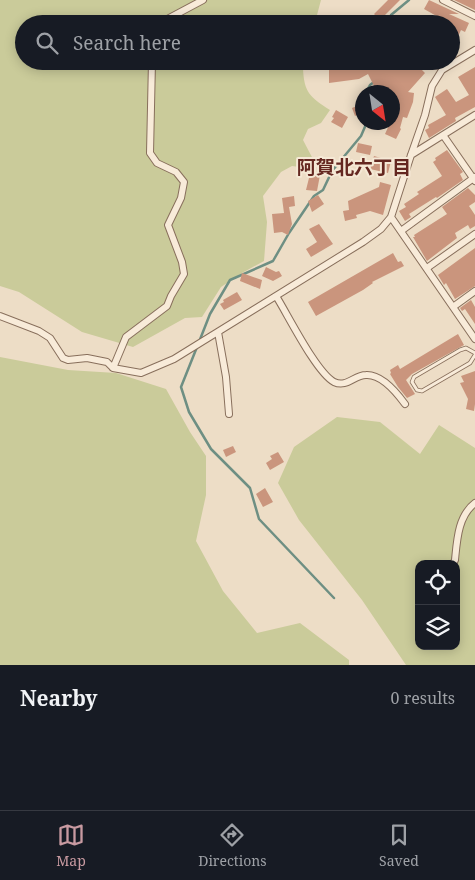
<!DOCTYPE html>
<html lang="en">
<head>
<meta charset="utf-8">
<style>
	body { margin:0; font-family:"Noto Serif","Noto Sans JP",serif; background:#20242c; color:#f1f3f6 }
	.controls { position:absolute; right:15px; bottom:15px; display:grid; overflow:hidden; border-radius:10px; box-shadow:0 2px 12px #0003 }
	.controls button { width:45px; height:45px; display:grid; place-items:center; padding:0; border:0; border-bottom:1px solid #363941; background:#171b24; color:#f1f3f6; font:25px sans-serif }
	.compass { position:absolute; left:355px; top:85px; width:45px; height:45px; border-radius:50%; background:#171b24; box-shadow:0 2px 12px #0003; rotate:150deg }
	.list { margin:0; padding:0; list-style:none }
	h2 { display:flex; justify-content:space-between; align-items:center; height:65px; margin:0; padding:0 20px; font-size:21px }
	h2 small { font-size:16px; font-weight:400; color:#9ea1a6 }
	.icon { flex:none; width:28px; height:28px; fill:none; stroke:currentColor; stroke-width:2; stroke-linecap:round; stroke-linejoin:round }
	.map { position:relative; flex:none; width:475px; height:665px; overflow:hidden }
	.search { position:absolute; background:#171b24; box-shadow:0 2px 12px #0003; left:15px; right:15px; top:15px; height:55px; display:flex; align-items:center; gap:12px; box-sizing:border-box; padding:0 18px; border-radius:28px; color:#9ea1a6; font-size:19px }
	.sheet { height:145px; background:#171b24 }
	nav { display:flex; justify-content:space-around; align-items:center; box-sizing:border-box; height:70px; border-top:1px solid #363941; background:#171b24; font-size:14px; color:#9ea1a6 }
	nav a { display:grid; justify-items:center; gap:2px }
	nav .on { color:#c89aa1 }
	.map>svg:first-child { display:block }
	.green { fill:#cacb9a; fill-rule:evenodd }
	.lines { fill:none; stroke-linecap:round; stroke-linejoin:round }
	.stream { stroke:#6e8f83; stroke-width:2.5 }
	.building { fill:#ca957d }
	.service-casing { stroke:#886f5c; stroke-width:4.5 }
	.minor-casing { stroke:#886f5c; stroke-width:8 }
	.service { stroke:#f8ebd9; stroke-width:3 }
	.minor { stroke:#f8ebd9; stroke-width:6 }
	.labels { text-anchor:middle; stroke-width:4; stroke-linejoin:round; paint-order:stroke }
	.neighbourhood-label { font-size:19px; font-weight:bold; fill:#642720; stroke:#f5e8d5 }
</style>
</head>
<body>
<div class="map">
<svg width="475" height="665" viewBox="0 0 475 665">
	<rect width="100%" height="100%" fill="#edddc6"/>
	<path class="green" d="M0 0H321L317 15 326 24H24V61H311L303 68C304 93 310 97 330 110L321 123 308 129 303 140 314 161 307 168 292 166 281 172 263 196 267 222 264 261 242 273 221 287 202 317 185 318 133 347 82 332 19 292 0 286Z
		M0 357 68 370 116 373 166 389 190 432 206 456V495L196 541 223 591 257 633 300 623 349 660V665H0Z
		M337 417 380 422 420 454 439 425 475 448V665H406L362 600 299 520 278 483 294 447ZM419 564H456V646H419Z"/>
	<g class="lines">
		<path class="stream" d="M386 24 391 15 409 0
			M366 92 370 85 374 82
			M199 342 210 314 230 280 273 261 289 233 314 196 323 190 332 171 361 136 367 122
			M197 347 181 387 189 412 211 449 250 488 259 519 334 598"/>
	</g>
	<path class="building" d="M388 0H400L380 20 374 14Z
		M429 0 459 14H449L469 23 465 32 461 30 451 51V24L424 9Z
		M454 0H475V10Z
		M365 61H424L420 68 425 73 408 92 414 93 413 102 407 118 403 117 400 128 401 129 396 139 385 134 390 123 392 122 396 107V100H392V92H377L368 74 359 79 329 83V70L354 68Z
		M475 67V107L455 118 456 121 429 138 425 130 429 128 428 125 446 115 435 97 447 89 456 102 469 95 458 77Z
		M362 104V112L355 116 352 108Z
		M336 110 348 117 342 128 331 122 334 118 332 117Z
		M358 143 372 146 370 155 356 152Z
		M447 150 463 172 460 174 463 180 437 198 436 197 409 214 411 217 405 221 399 211 406 207 404 204 419 194 417 192 442 176 433 162 436 160 435 158Z
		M374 156 391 161 388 173 370 169Z
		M310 174 320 175 317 191 306 190Z
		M380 182 391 185 383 215 370 211 356 215 357 218 345 221 343 211 349 210 348 201 379 187Z
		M468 188 475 195V202L469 206 475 215V226L470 229 468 225 455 233 457 238 427 261 413 237H415L414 235 447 214 442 207Z
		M318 195 324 204 312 212 308 201Z
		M294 196 295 206 289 207 292 224 288 235 282 232 274 233 272 214 284 213 282 198Z
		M319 224 333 244 311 257 306 249 317 242 309 229Z
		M475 248V286L455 299 446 283 444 285 438 275Z
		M393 253 398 262 401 261 404 266 372 282 373 283 363 290 316 316 308 302Z
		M266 267 276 272 279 271 282 276 273 281 262 276Z
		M242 273 262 280 260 289 240 281Z
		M237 292 242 300 224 310 220 304 224 302 223 300Z
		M471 300 475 307V324L465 309 462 311 460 308Z
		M458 334 464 345 412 374 406 380 415 394 407 398 398 387 390 374 391 373 390 370 398 365 400 369Z
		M475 371V404L474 411 466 409 468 399 460 383 464 382 461 376Z
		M233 446 236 452 226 457 223 450Z
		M278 452 284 462 270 470 266 463 272 459 270 456Z
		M265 488 273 502 263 507 256 494Z"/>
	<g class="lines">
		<g class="service-casing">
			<path id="service" d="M475 353 466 348 460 350 414 377 412 382 417 390 422 391 470 363 475 355"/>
		</g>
		<g class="minor-casing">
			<path id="minor" d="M443 0 475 16
				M158 24 203 0
				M443 135 475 181
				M411 155 475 115
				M391 217 475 339
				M401 231 475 177
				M427 268 475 234
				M276 296C288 315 316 372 334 382 347 388 354 375 366 375 382 374 397 393 405 404
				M453 307 475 291
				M0 316 39 331 50 338 63 358 68 360 87 358 107 362 113 368 141 373 174 359 363 242 381 229 391 217 411 155 425 115 432 86 442 70 475 50
				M218 332 226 377 229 414
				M113 368 126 337 167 306 171 296 184 274 182 262 168 225 181 198 184 182 176 172 157 163 150 153 152 61
				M453 564 455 560C457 540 458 516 475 503"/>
		</g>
		<use href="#service" class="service"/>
		<use href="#minor" class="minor"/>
	</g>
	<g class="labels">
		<g class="neighbourhood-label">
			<text x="354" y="174">阿賀北六丁目</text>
		</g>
	</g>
</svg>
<div class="controls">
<button><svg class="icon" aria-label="locate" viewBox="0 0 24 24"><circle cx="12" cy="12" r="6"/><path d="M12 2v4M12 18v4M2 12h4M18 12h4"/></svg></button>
<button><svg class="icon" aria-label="layers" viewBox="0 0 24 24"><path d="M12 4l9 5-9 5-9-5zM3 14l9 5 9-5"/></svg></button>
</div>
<svg class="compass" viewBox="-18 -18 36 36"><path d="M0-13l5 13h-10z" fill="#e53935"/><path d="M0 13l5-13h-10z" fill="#9ea1a6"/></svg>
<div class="search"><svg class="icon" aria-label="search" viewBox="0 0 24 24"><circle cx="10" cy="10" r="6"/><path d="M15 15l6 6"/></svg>Search here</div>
</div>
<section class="sheet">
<h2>Nearby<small>0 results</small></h2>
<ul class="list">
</ul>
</section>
<nav>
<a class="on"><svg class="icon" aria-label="map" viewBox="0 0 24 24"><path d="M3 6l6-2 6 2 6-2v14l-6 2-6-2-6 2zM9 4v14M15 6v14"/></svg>Map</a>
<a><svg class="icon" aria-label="directions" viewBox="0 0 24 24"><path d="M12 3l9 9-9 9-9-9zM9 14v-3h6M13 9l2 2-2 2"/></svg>Directions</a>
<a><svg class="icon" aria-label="saved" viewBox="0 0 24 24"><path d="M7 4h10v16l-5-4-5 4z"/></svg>Saved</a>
</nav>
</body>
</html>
